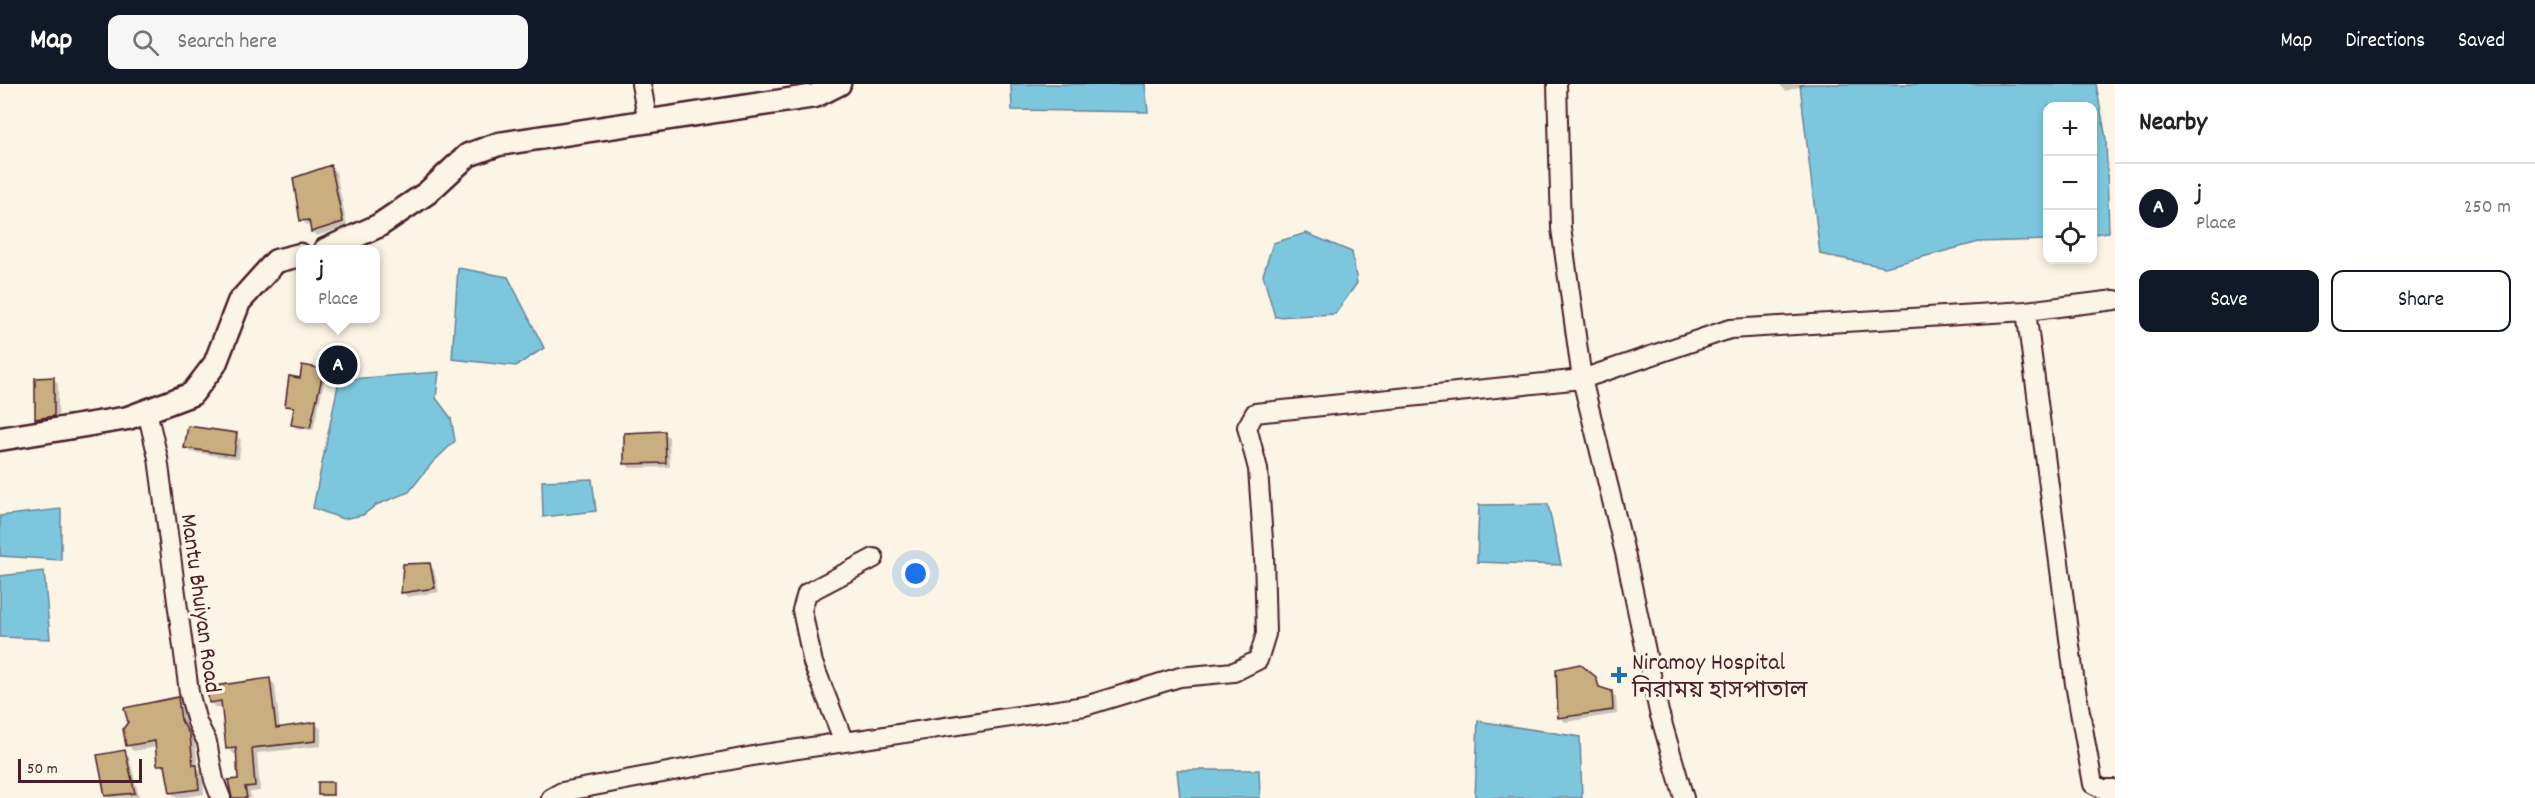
<!DOCTYPE html>
<html lang="en">
<head>
<meta charset="utf-8">
<style>
	body { margin:0; font-family:Dekko,"Noto Sans Bengali",sans-serif; background:#f6f6f6; color:#222 }
	.controls { position:absolute; right:18px; top:18px; display:grid; overflow:hidden; border-radius:12px; box-shadow:0 3px 9px #0003 }
	.controls button { width:54px; height:54px; display:grid; place-items:center; padding:0; border:0; border-bottom:2px solid #e0e0e0; background:#fff; color:#222; font:30px sans-serif }
	.scale { position:absolute; left:18px; bottom:15px; width:124px; box-sizing:border-box; padding-left:6px; border:3px solid #4a1f2b; border-top:0; font-size:16px; line-height:21px; white-space:nowrap; color:#4a1f2b; -webkit-text-stroke:4px #fcf5e5; paint-order:stroke }
	.you { position:absolute; left:916px; top:490px; width:21px; height:21px; margin:-15px; border:4px solid #fff; border-radius:50%; background:#1a73e8; box-shadow:0 0 0 9px #1a73e833 }
	.badge { display:grid; place-items:center; width:39px; height:39px; border-radius:50%; background:#111827; color:#fff; font-size:20px; font-weight:700 }
	.pin { position:absolute; translate:-50% -50%; border:3px solid #fff; box-shadow:0 2px 6px #0006 }
	.popup { position:absolute; left:296px; top:161px; width:84px; height:78px; box-sizing:border-box; display:grid; place-content:center; border-radius:12px; background:#fff; filter:drop-shadow(0 2px 4px #0005); font-size:20px; white-space:nowrap; color:#767676 }
	.popup b { font-size:22px; color:#222 }
	.popup::after { content:''; position:absolute; left:50%; top:100%; margin-left:-12px; border:12px solid transparent; border-top-color:#fff }
	.list { margin:0; padding:0; list-style:none }
	h2 { display:flex; justify-content:space-between; align-items:center; height:78px; margin:0; padding:0 24px; font-size:26px }
	h2 small { font-size:20px; font-weight:400; color:#767676 }
	.list li { display:grid; grid-template-columns:39px 1fr auto; gap:18px; align-items:center; box-sizing:border-box; height:90px; padding:0 24px; border-top:2px solid #e0e0e0 }
	.list b { display:block; font-size:22px; white-space:nowrap }
	.list p { margin:0; font-size:20px; white-space:nowrap; color:#767676 }
	.list em { font-size:20px; font-style:normal; color:#767676 }
	.actions { display:flex; gap:12px; padding:18px 24px }
	.actions a { flex:1; padding:14px 0; border:2px solid #111827; border-radius:12px; text-align:center; font-size:21px; color:#111827 }
	.actions .main { background:#111827; color:#fff }
	.icon { flex:none; width:33px; height:33px; fill:none; stroke:currentColor; stroke-width:2; stroke-linecap:round; stroke-linejoin:round }
	.map { position:relative; flex:none; width:2115px; height:714px; overflow:hidden }
	header { display:flex; align-items:center; gap:36px; box-sizing:border-box; height:84px; padding:0 30px; background:#111827; color:#fff }
	header strong { font-size:28px }
	nav { display:flex; gap:33px; margin-inline-start:auto; font-size:21px }
	.search { width:420px; height:54px; background:#f6f6f6; display:flex; align-items:center; gap:15px; box-sizing:border-box; padding:0 21px; border-radius:12px; color:#767676; font-size:22px }
	main { display:flex }
	aside { flex:1; background:#fff }
	.map>svg:first-child { display:block }
	.water { fill:#7dc7de; stroke:#698496; stroke-width:1.5 }
	.shadow { fill:#0003 }
	.building { fill:#c9ae7f; stroke:#4a1f2b; stroke-width:1.5 }
	.lines { fill:none; stroke-linecap:round; stroke-linejoin:round }
	.minor-casing { stroke:#4a1f2b; stroke-width:22 }
	.tertiary-casing { stroke:#4a1f2b; stroke-width:27 }
	.minor { stroke:#fcf5e5; stroke-width:18 }
	.tertiary { stroke:#fcf5e5; stroke-width:22 }
	.poi-dot { fill:#1f6fb2; stroke:#fcf5e5; stroke-width:2 }
	.labels { text-anchor:middle; stroke-width:6; stroke-linejoin:round; paint-order:stroke }
	.street-label { font-size:24px; fill:#4a1f2b; stroke:#fcf5e5 }
	.poi-label { font-size:24px; fill:#4a1f2b; stroke:#fcf5e5; text-anchor:start }
</style>
</head>
<body>
<header>
<strong>Map</strong>
<div class="search"><svg class="icon" aria-label="search" viewBox="0 0 24 24"><circle cx="10" cy="10" r="6"/><path d="M15 15l6 6"/></svg>Search here</div>
<nav><a>Map</a><a>Directions</a><a>Saved</a></nav>
</header>
<main>
<div class="map">
<svg width="2115" height="714" viewBox="0 0 2115 714">
	<rect width="100%" height="100%" fill="#fcf5e5"/>
	<filter id="ink" filterUnits="userSpaceOnUse"><feTurbulence type="fractalNoise" baseFrequency=".0167" numOctaves="2"/><feDisplacementMap in="SourceGraphic" scale="12" xChannelSelector="R" yChannelSelector="G"/><feConvolveMatrix kernelMatrix="1 2 1 2 8 2 1 2 1" color-interpolation-filters="sRGB"/></filter>
	<g filter="url(#ink)">
		<path class="water" d="M1011 0H1145L1148 28 1012 26Z
			M1809 0H2096L2106 55 2109 148 2093 150 2092 22H2048L2047 156 1979 158 1885 183 1820 170 1800 1Z
			M1306 149 1352 168 1357 199 1335 230 1275 233 1263 191 1273 159Z
			M458 184 508 193 544 264 516 282 452 275Z
			M439 288 436 314 451 334 455 357 432 379 409 408 376 421 363 431 343 435 313 424 339 296Z
			M592 395 596 427 543 433 542 397Z
			M1548 420 1561 481 1477 478 1479 421Z
			M61 425V476L0 472V432Z
			M44 487 50 555 0 553V492Z
			M1478 637 1580 653 1582 714H1475Z
			M1177 686H1259L1260 714H1180Z"/>
		<path class="shadow" d="M1779 0H1807L1786 7Z
			M331 83 336 88 347 142 317 152 312 148 311 140 307 141 302 136Z
			M323 287 326 290 313 346 296 344 293 341 295 325 287 321 301 295Z
			M53 295 58 300V337L42 339 37 334Z
			M664 349 669 353 670 383 630 384 626 379Z
			M236 351 241 356 239 375 191 368 186 363Z
			M429 481 434 486 439 508 407 513 403 508Z
			M1595 594 1602 606 1611 608 1616 613 1617 630 1565 638 1560 633Z
			M269 595 275 601 280 645 315 639 321 645V662L257 669 260 707 250 708 251 714H232L239 696 238 670H234L228 664 223 623 216 624 210 619Z
			M177 615 183 620 187 643 195 658 198 684 202 688 204 710 177 714 171 708 168 686 159 680 157 663 133 667 128 661Z
			M124 668 129 673 139 713 109 714 106 711Z
			M332 700 334 712H321L319 710Z"/>
		<path class="building" d="M331 81 343 138 311 148 309 136 300 137 293 94Z
			M302 281 324 285 310 344 291 341 294 323 285 322 289 292 300 294Z
			M54 293V332L35 335V294Z
			M188 342 237 349 234 371 184 364Z
			M665 347 666 379 624 380V349Z
			M430 479 435 504 401 509 403 480Z
			M1580 580 1596 593 1599 603 1612 607 1613 626 1558 634 1556 585Z
			M270 594 276 644 316 638V657L252 664 255 702 245 703 247 714H232L228 696 238 695 236 664 226 665 221 617 209 619 207 603Z
			M178 613 181 636 190 651 193 681H197L199 705 170 709 165 681H157L155 657 126 662 123 645 128 638 124 624Z
			M125 666 135 709 105 712 97 671Z
			M318 698H333V711H318Z"/>
		<g class="lines">
			<g class="minor-casing">
				<path id="minor" d="M641 0 648 39
					M1557 0 1561 144 1582 295 1625 469 1659 628 1684 714
					M2026 227 2075 600 2093 700 2103 705H2115
					M147 327 158 374 189 608 197 638 207 658 214 696 221 714
					M844 658 813 579 802 526 807 509 874 474
					M551 714 562 708 758 671 1085 622 1180 593 1234 588 1258 576 1266 550 1264 470 1258 385 1247 343 1255 329 1582 295 1730 245 2026 227 2115 216"/>
			</g>
			<g class="tertiary-casing">
				<path id="tertiary" d="M325 166 378 142 427 109 468 71 499 60 815 12 839 0
					M0 355 128 334 192 310 215 280 239 218 276 177 300 171"/>
			</g>
			<use href="#minor" class="minor"/>
			<use href="#tertiary" class="tertiary"/>
		</g>
	</g>
	<path class="poi-dot" d="M1616 582h6v6h6v6h-6v6h-6v-6h-6v-6h6z"/>
	<g class="labels">
		<g class="street-label">
			<text transform="translate(202 519) rotate(82)" y="8">Mantu Bhuiyan Road</text>
		</g>
		<g class="poi-label">
			<text x="1632" y="585">Niramoy Hospital<tspan x="1632" dy="28">নিরাময় হাসপাতাল</tspan></text>
		</g>
	</g>
</svg>
<div class="controls">
<button>+</button>
<button>−</button>
<button><svg class="icon" aria-label="locate" viewBox="0 0 24 24"><circle cx="12" cy="12" r="6"/><path d="M12 2v4M12 18v4M2 12h4M18 12h4"/></svg></button>
</div>
<div class="scale">50 m</div>
<div class="you"></div>
<div class="pin badge" style="left:338px;top:281px">A</div>
<div class="popup"><b>j</b>Place</div>
</div>
<aside>
<h2>Nearby<small></small></h2>
<ul class="list">
<li><span class="badge">A</span><div><b>j</b><p>Place</p></div><em>250 m</em></li>
</ul>
<div class="actions"><a class="main">Save</a><a>Share</a></div>
</aside>
</main>
</body>
</html>
